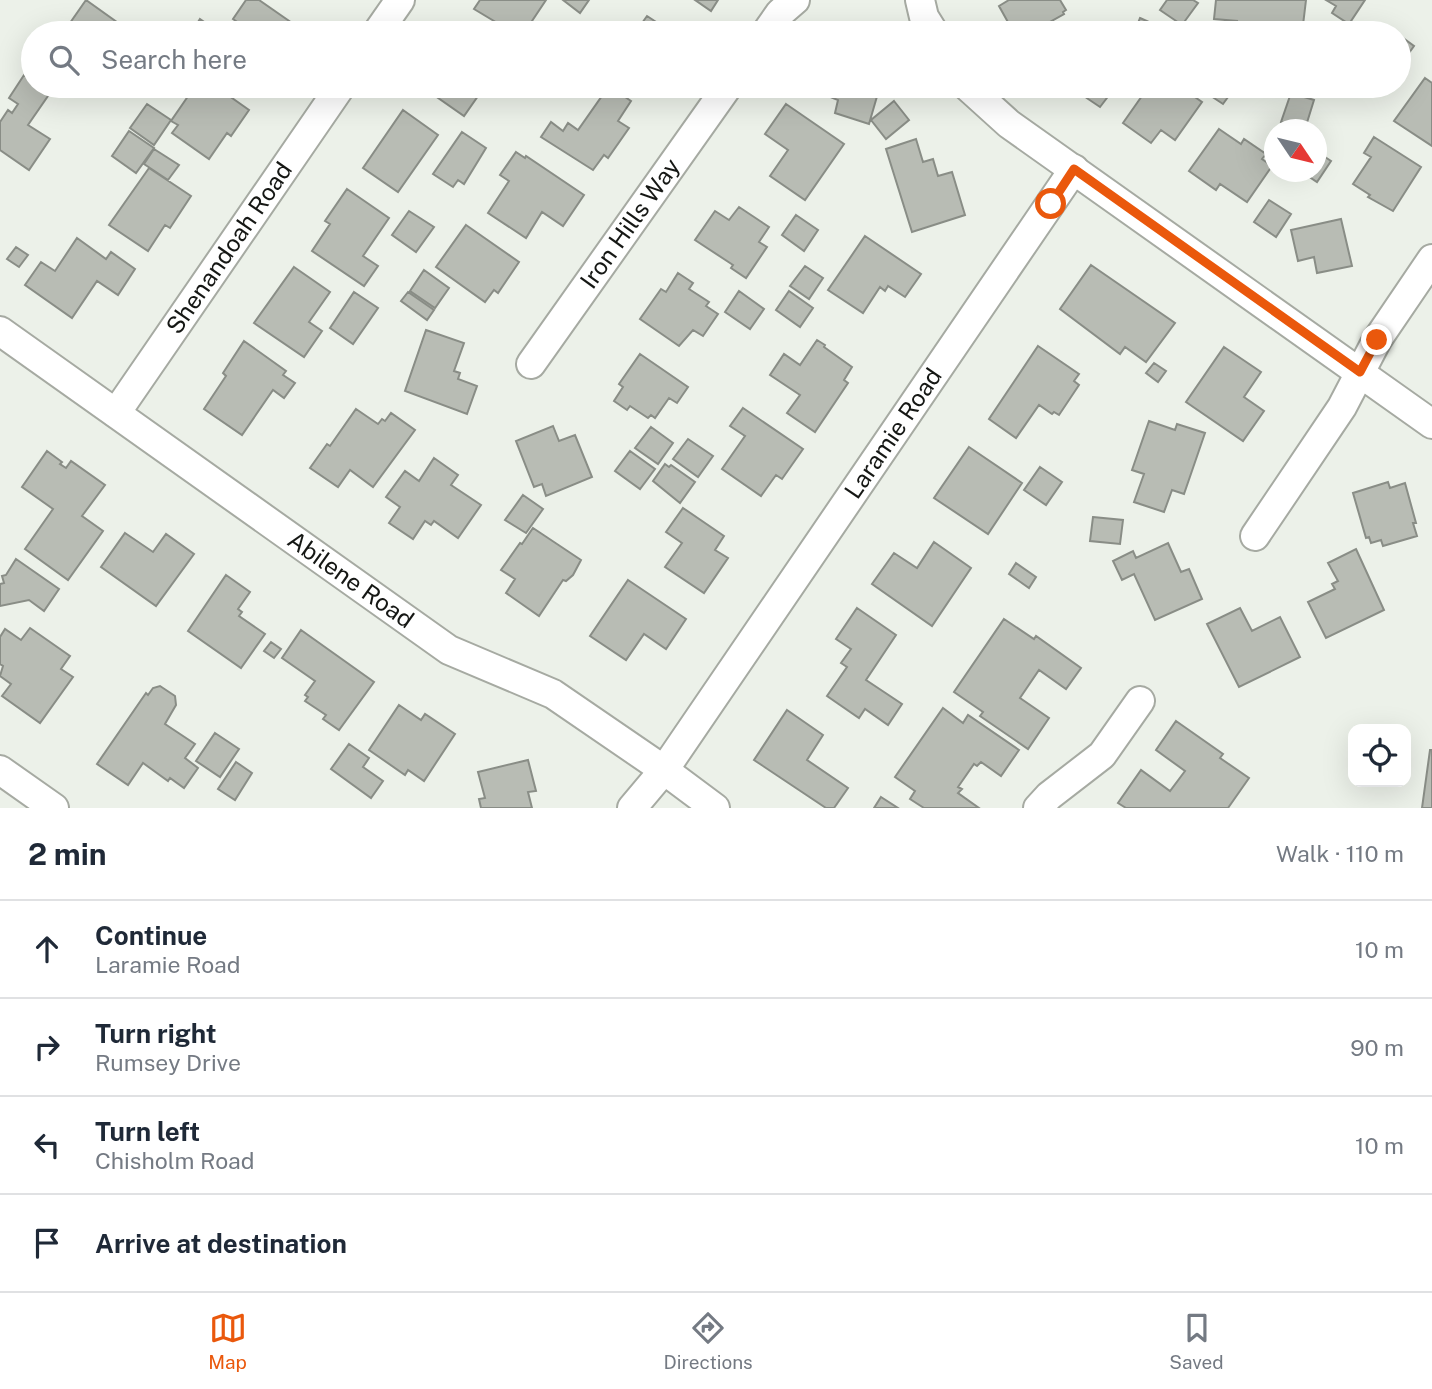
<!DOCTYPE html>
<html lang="en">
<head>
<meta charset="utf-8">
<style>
	body { margin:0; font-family:"Public Sans",sans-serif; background:#f6f6f7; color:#1f2937 }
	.controls { position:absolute; right:21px; bottom:21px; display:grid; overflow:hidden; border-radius:14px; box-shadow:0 7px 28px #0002 }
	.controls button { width:63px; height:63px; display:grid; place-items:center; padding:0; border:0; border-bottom:2px solid #e0e1e3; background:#fff; color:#1f2937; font:35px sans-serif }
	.compass { position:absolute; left:1264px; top:119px; width:63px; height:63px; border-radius:50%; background:#fff; box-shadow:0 7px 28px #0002; rotate:125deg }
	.stop { position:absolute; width:21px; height:21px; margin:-16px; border:5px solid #ea580c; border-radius:50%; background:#fff }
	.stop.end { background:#ea580c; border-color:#fff; box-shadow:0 2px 7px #0008 }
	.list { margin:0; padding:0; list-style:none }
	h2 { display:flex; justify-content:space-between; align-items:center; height:91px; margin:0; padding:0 28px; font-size:30px }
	h2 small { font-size:23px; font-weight:400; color:#747a83 }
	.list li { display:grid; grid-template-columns:46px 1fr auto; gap:21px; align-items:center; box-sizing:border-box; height:98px; padding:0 28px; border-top:2px solid #e0e1e3 }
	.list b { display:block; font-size:26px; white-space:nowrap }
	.list p { margin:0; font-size:23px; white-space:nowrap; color:#747a83 }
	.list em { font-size:23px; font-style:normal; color:#747a83 }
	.icon { flex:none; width:38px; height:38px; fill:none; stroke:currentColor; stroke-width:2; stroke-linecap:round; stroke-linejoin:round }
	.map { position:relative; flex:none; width:1432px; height:808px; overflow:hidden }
	.search { position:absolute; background:#fff; box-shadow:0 7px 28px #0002; left:21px; right:21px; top:21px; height:77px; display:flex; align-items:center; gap:18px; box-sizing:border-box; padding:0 24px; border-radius:38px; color:#747a83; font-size:26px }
	.sheet { height:483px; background:#fff }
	nav { display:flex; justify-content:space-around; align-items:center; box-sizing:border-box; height:98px; border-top:2px solid #e0e1e3; background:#fff; font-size:19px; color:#747a83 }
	nav a { display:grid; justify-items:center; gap:4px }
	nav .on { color:#ea580c }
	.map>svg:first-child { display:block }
	.building { fill:#b8bcb4; stroke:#898d86; stroke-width:2 }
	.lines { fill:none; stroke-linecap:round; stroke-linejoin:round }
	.minor-casing { stroke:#a6aaa2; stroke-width:32 }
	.minor { stroke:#fff; stroke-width:28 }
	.route { stroke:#ea580c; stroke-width:9 }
	.labels { text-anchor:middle; stroke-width:7; stroke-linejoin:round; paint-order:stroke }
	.street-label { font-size:24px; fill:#151714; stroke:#f9fff6 }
</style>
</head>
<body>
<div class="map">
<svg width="1432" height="808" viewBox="0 0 1432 808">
	<rect width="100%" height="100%" fill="#ecf1e9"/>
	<path class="building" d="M86 0 128 30 126 33H63Z
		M246 0H259L305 32 253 33 233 19Z
		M480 0H546L524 33H514L474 9Z
		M563 0H589L580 13Z
		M695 0H718L711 11Z
		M1009 0H1060L1066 10 1063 12 1064 14 1030 33H1014L999 6Z
		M1167 0H1193L1198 3 1182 25 1160 10Z
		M1216 0H1306L1303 25 1314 26 1313 33H1235L1237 21 1214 19Z
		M1326 0H1365L1349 24 1332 13 1336 6Z
		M647 16 673 33H635Z
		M1140 18 1167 30 1166 33H1134Z
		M200 19 220 33H191Z
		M1399 35 1414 46 1399 67Z
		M24 75 33 80V86H38L50 93 28 125 50 139 29 170 0 150V122L8 110 12 113 18 104 9 98Z
		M1425 78 1432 83V146L1394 121Z
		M202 86H215L249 110 231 136 227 133 209 159 172 133 178 125 171 121 193 89 198 92Z
		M421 86H485L464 116Z
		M609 86 631 101 618 121 629 128 608 158 604 155 593 170 541 137 551 122 563 131 568 123 578 130Z
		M803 86H880L869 124 835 113 838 100Z
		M1069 86H1116L1100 107Z
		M1149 86H1153L1167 95 1174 86H1179L1202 102 1175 140 1161 130 1151 143 1123 123Z
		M1205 86H1236L1223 104 1202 90Z
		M1291 93 1314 100 1305 129 1281 122Z
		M894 101 909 120 886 139 871 120Z
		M147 104 171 120 154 145 130 128Z
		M786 104 844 144 805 200 770 176 788 150 765 134Z
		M403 110 438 135 398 192 363 168Z
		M1219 129 1241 144 1244 139 1266 154 1262 159 1272 166 1247 202 1220 184 1216 190 1189 171Z
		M129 131 154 148 136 173 112 156Z
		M462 132 486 148 464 184 458 180 453 187 433 174Z
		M1374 137 1421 167 1393 211 1368 197 1370 195 1353 184 1371 157 1364 153Z
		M916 139 923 162 933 159 938 176 952 172 965 215 912 232 886 149Z
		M154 149 179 165 168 180 144 164Z
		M1316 151 1331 161 1317 182 1302 172H1316Z
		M516 152 525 158 526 156 584 195 563 226 542 212 526 238 488 213 509 181 500 175Z
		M149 168 191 196 170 228 165 225 148 251 109 225Z
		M347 189 389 218 363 256 378 266 364 286 312 251 330 224 325 221Z
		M1269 200 1291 214 1276 237 1254 222Z
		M739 207 769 227 759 242 767 247 746 278 731 268 733 265 695 240 715 211 729 220Z
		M409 211 434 227 416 252 392 235Z
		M796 215 818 230 804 251 782 235Z
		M1341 219 1352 266 1317 273 1314 257 1298 261 1291 230Z
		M466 225 519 262 498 293 494 290 485 302 436 267Z
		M865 236 921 274 905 297 888 286 885 291 880 287 863 313 828 290Z
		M77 238 106 259 111 252 135 269 118 295 97 281 72 318 25 285 41 262 55 271Z
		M16 247 28 255 19 267 7 259Z
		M1091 265 1175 323 1146 362 1125 347 1120 354 1060 309Z
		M805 266 823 278 809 299 790 286Z
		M294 267 330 292 309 322 322 331 304 357 254 323Z
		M424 270 449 288 435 308 410 291Z
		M678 273 693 283 689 289 709 302 706 306 718 314 703 336 693 330 679 346 640 319 661 289 666 292Z
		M739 291 764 309 750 329 725 312Z
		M789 291 813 308 800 327 776 310Z
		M354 292 378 308 353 344 330 328Z
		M408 292 434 310 427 320 401 301Z
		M426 330 464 343 454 371 460 373 458 379 477 386 467 414 405 391Z
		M817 340 825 345 824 347 852 367 844 380 848 383 815 432 787 413 800 395 770 375 784 354 800 365Z
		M244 341 286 371 283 375 295 383 284 398 273 390 242 435 204 409 226 376 223 373Z
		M1038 346 1079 374 1074 381 1079 385 1059 415 1054 412 1052 414 1039 405 1016 438 989 419Z
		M1224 347 1261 372 1244 397 1264 411 1243 441 1186 402Z
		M640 354 688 387 677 403 669 398 655 418 651 415 648 418 630 406 627 410 614 401 623 387 619 384Z
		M1154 363 1166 371 1158 382 1146 373Z
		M743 408 803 449 782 479 776 475 761 496 722 469 745 436 730 426Z
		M356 409 378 424 382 419 385 421 391 413 415 430 373 487 350 470 338 487 310 468 327 444 330 446Z
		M1149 421 1175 430 1177 424 1205 433 1184 494 1172 490 1164 512 1134 502 1144 474 1132 470Z
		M553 426 559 441 575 435 592 477 546 496 542 484 534 487 516 441Z
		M651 427 673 443 658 464 635 448Z
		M688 439 713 456 698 477 673 459Z
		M969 447 1022 483 988 534 934 498Z
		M47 451 62 462 60 464 66 468 71 461 105 485 82 516 103 531 68 580 25 549 53 509 22 487Z
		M630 451 655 469 640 489 615 471Z
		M434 458 458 475 451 485 481 505 458 538 434 521 431 525 425 521 413 539 389 523 400 507 386 497 405 471 419 481Z
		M665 464 669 467 671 465 695 482 680 503 653 481Z
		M1040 467 1062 482 1046 505 1024 490Z
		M1388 482 1390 488 1405 483 1416 523H1413L1417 536 1383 546 1381 540 1371 543 1369 537 1366 538 1353 493Z
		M523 495 543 509 526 533 505 520Z
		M683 508 724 536 715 550 728 558 704 593 665 567 682 543 666 532Z
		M1093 517 1123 520 1120 544 1090 541Z
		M533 528 581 560 573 575 566 581 563 580 539 616 506 593 515 579 501 570 520 543 522 544Z
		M125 533 153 552 166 534 194 554 156 606 101 567Z
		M934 542 971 568 932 626 872 584 894 553 917 568Z
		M1168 543 1181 572 1189 569 1202 599 1155 620 1134 574 1122 580 1113 561 1133 551 1136 558Z
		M1356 549 1384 610 1326 638 1308 602 1335 589 1332 584 1338 581 1328 563Z
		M16 559 59 589 44 611 29 600 0 606V584L4 583 2 576 6 575Z
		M1016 563 1036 577 1029 588 1009 574Z
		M226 575 250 592 238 609 242 612 239 616 265 634 241 668 188 631Z
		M628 580 686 619 666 649 644 634 626 660 590 636Z
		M857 608 896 635 866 680 902 704 888 725 865 709 859 718 827 696 847 667 841 663 851 649 836 639Z
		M1240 608 1252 631 1280 617 1300 657 1239 687 1207 624Z
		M1004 619 1034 639 1036 636 1081 668 1066 689 1039 670 1020 698 1049 718 1028 749 980 716 983 712 954 692Z
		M30 628 70 656 61 669 73 677 40 723 2 696 11 684 0 676 3 666 0 664V637L5 629 21 640Z
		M301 630 374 682 339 730 323 719 326 715 305 701 308 697 305 695 315 681 282 658Z
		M271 642 281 649 274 658 264 651Z
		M160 686 175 696 176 705 165 724 195 744 185 758 198 768 184 788 170 778 168 781 143 763 128 785 97 764 146 693 148 695 153 688Z
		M399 705 421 720 425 714 455 734 424 781 408 770 405 775 369 750Z
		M943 708 963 723 968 715 1019 750 1001 776 981 762 977 766 974 764 958 787 962 789 958 793 979 808H924L910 799 915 791 895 777Z
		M787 710 823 735 807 760 848 788 834 808H826L754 760Z
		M1176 721 1223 754 1220 758 1249 778 1228 808H1126L1118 803 1141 770 1170 791 1185 771 1156 750Z
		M215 733 239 749 220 777 196 761Z
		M349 744 369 758 363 767 383 781 371 798 331 769Z
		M1430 750H1432V808H1422Z
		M528 760 536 791 528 792 532 808H481L479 799 485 798 478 772Z
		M236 762 252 773 235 800 218 789Z
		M881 797 898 808H874Z"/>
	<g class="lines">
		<g class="minor-casing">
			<g id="minor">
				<path d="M920 0 924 17 934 33"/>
				<path d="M377 33 400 0"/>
				<path d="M766 33 780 13 795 0"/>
				<path d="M967 86 1009 124 1432 424"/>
				<path id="s1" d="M0 331 449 650 553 694 664 770 715 808"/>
				<path id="s2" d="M531 364 728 86"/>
				<path id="s3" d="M116 413 341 86"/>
				<path d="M1255 536 1342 407 1377 340 1432 259"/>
				<path d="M0 770 54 808"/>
				<path id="s4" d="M632 808 664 770 1074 169"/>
				<path d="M1038 808 1049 796 1102 755 1140 701"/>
			</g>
		</g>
		<use href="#minor" class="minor"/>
	</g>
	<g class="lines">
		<path class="route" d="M1051 204 1074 169 1360 372 1377 340"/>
	</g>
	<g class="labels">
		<g class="street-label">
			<text dy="8" stroke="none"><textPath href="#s2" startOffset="172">Iron Hills Way</textPath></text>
			<text dy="8" stroke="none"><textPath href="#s3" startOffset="200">Shenandoah Road</textPath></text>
			<text dy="8" stroke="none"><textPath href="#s4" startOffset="457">Laramie Road</textPath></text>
			<text dy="8" stroke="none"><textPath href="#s1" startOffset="430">Abilene Road</textPath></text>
		</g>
	</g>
</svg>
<div class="controls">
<button><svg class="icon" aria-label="locate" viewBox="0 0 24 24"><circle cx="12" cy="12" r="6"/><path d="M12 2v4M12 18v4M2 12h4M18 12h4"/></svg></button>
</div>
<svg class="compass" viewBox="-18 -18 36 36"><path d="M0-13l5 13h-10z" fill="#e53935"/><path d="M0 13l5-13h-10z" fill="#747a83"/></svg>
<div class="stop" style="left:1051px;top:204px"></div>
<div class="stop end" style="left:1377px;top:340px"></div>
<div class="search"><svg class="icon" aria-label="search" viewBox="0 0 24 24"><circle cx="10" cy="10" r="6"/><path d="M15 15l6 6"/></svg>Search here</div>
</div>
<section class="sheet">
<h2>2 min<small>Walk · 110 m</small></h2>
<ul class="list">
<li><svg class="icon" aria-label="ahead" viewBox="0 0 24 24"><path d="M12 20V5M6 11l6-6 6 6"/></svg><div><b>Continue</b><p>Laramie Road</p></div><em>10 m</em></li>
<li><svg class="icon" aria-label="right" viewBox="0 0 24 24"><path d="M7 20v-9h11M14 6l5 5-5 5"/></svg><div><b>Turn right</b><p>Rumsey Drive</p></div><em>90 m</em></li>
<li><svg class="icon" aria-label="left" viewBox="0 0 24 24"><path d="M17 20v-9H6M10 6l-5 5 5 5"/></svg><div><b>Turn left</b><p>Chisholm Road</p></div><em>10 m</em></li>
<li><svg class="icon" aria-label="arrive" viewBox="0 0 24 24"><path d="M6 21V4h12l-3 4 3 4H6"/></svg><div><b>Arrive at destination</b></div></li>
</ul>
</section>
<nav>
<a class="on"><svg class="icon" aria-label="map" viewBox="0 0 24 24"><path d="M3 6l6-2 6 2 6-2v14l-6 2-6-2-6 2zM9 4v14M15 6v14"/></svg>Map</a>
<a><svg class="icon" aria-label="directions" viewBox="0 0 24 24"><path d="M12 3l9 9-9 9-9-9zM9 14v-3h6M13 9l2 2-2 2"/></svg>Directions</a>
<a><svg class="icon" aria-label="saved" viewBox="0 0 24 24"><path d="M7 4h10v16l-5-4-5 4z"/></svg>Saved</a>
</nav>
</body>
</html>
